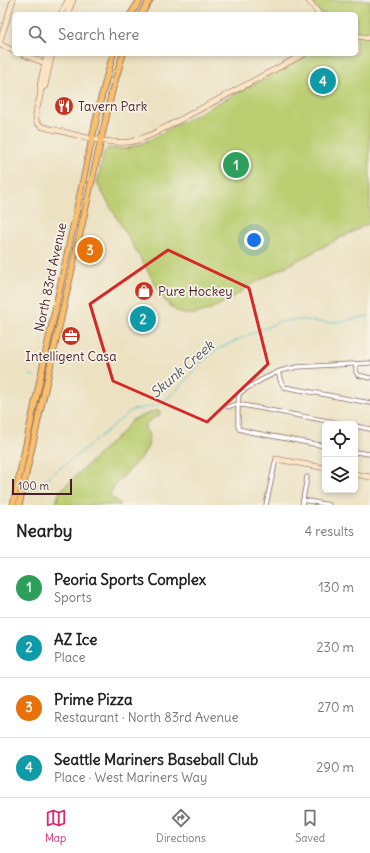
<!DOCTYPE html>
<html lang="en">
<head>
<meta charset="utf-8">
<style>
	body { margin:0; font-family:Delius,sans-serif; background:#f2f2f2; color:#222 }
	.controls { position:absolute; right:12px; bottom:12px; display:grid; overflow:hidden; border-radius:6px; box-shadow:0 2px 6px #0003 }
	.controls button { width:36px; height:36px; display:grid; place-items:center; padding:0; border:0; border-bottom:1px solid #e0e0e0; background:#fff; color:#222; font:20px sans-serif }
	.scale { position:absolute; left:12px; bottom:10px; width:60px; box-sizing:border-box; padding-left:4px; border:2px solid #4a1f2b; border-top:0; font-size:11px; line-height:14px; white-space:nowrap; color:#4a1f2b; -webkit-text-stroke:3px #f7f3e8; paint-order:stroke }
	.you { position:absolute; left:254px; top:240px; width:14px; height:14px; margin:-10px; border:3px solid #fff; border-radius:50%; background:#1a73e8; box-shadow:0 0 0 6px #1a73e833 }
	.badge { display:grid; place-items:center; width:26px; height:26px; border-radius:50%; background:#db2777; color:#fff; font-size:13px; font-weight:700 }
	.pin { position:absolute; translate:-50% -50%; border:2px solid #fff; box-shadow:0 1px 4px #0006 }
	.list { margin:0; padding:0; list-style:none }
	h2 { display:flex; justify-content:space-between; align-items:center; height:52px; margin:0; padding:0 16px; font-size:17px }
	h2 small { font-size:13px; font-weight:400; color:#767676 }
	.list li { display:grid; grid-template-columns:26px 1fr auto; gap:12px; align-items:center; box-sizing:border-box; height:60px; padding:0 16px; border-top:1px solid #e0e0e0 }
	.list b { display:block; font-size:15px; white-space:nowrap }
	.list p { margin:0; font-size:13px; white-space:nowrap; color:#767676 }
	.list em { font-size:13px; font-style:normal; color:#767676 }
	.icon { flex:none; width:22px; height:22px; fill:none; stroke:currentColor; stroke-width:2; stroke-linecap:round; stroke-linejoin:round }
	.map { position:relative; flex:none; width:370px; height:505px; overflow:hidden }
	.search { position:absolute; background:#fff; box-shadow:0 2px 6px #0003; left:12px; right:12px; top:12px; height:44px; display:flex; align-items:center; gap:10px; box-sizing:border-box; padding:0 14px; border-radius:6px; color:#767676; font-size:15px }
	.sheet { height:292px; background:#fff }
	nav { display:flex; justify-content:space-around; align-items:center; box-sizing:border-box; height:56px; border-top:1px solid #e0e0e0; background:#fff; font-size:11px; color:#767676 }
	nav a { display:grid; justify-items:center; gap:2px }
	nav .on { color:#db2777 }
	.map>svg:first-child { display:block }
	.green { fill:#bacd70; stroke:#82764e }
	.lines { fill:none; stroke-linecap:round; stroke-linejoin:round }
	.stream { stroke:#55c2cd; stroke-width:1 }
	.street-casing { stroke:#836360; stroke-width:5 }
	.secondary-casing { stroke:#836360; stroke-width:6 }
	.primary-casing { stroke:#836360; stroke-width:7 }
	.street { stroke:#fff; stroke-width:3.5 }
	.secondary { stroke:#fce5c4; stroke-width:5 }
	.primary { stroke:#f8bf6c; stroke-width:5.5 }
	.marked { fill:none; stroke:#d62828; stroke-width:3; stroke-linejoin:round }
	.labels { text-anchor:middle; stroke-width:3.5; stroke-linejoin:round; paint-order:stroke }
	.poi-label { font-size:13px; fill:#4a1f2b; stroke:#f7f3e8; text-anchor:start }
	.street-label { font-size:13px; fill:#4a1f2b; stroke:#f7f3e8 }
	.water-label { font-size:14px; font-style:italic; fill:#4e5864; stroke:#f7f3e8 }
</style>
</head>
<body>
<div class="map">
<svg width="370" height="505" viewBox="0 0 370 505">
	<rect width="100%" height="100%" fill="#f7f3e8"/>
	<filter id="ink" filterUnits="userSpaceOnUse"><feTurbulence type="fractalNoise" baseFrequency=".025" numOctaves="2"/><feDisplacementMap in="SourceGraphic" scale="8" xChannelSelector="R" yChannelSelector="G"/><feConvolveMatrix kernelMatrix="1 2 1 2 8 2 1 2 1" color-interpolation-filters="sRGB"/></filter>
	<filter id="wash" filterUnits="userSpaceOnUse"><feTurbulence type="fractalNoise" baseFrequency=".012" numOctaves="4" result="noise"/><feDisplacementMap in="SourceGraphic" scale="16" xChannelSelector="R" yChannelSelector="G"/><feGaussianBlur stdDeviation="0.9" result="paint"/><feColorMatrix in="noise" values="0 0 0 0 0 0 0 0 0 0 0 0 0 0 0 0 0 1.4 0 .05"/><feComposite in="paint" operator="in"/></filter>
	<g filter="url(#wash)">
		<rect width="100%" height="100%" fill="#ece2c2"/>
		<path class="green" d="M311 0H370V223C332 242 294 262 256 282 238 293 215 311 194 314 182 316 173 310 165 301L98 185 97 184 104 152 108 148 126 149 143 143 310 54H356V14H322Z
			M154 411H159L161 414 149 421 145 426V429L149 434 148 447 142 456 115 485 109 495 121 505H55L60 491 123 431 132 420Z"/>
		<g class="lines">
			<path class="stream" d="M0 2 1 0
				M30 375 34 376
				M24 495 75 457 132 410 155 406 163 402 182 385 198 365 216 350 237 340 279 322 292 320H304L329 323 370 316"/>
		</g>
	</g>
	<g filter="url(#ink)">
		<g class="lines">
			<g class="street-casing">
				<path id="street" d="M356 364V372L358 375 370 378
					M278 372 281 382 284 387 370 403
					M228 407 233 405H242L344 424
					M355 426 370 429
					M325 446 250 432 239 429 238 425V405L239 394 244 390 263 379 280 371 297 367 370 363
					M355 452 370 454
					M303 500 329 505
					M266 505 276 459
					M302 505 307 477"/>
			</g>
			<g class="secondary-casing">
				<path id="secondary" d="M13 0 0 41 1 45 14 51
					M308 0 319 14
					M61 14 68 0
					M67 14 73 0
					M356 36 370 38
					M22 54 47 64
					M47 54 40 85C44 97 32 110 37 123L43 127C67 132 106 145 129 142 137 141 145 137 153 134L304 54
					M41 89 45 86 52 54
					M276 459 325 468
					M355 474 370 477"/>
			</g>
			<g class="primary-casing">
				<path id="primary" d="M131 14 140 0
					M141 14 150 0
					M13 505 100 102 113 54
					M19 505 112 91 123 54"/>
			</g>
			<use href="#street" class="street"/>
			<use href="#secondary" class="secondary"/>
			<use href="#primary" class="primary"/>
		</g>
	</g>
	<path class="marked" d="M168 250 249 288 268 364 207 422 113 381 90 304Z"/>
	<defs>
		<g id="restaurant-disc" transform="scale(1)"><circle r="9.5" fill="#c8321e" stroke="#f7f3e8"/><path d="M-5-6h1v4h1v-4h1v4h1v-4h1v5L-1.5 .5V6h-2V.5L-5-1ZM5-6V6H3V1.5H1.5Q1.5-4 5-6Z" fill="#fff"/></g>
		<g id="shop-disc" transform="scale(1)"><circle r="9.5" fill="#c8321e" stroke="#f7f3e8"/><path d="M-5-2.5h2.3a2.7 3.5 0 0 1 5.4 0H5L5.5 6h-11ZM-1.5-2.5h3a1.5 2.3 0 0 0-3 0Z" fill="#fff"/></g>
		<g id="office-disc" transform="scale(1)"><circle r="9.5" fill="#c8321e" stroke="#f7f3e8"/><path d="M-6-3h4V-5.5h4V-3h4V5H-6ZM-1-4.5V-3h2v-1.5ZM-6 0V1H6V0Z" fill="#fff"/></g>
	</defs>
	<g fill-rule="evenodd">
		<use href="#restaurant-disc" x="64" y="106"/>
		<use href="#shop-disc" x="144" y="291"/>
		<use href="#office-disc" x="71" y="336"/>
	</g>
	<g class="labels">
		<g class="poi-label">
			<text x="78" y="111">Tavern Park</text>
			<text x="158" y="296">Pure Hockey</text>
			<text x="71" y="361" text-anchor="middle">Intelligent Casa</text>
		</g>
		<g class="street-label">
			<text transform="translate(50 277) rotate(-78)" y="5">North 83rd Avenue</text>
		</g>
		<g class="water-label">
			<text transform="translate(182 369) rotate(-41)" y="5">Skunk Creek</text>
		</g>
	</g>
</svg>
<div class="controls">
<button><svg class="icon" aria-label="locate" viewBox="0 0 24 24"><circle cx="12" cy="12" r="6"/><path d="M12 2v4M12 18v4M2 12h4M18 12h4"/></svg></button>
<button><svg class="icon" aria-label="layers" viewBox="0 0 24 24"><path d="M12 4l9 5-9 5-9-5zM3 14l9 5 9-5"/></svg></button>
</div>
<div class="scale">100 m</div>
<div class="you"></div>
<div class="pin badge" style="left:236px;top:165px;background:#2e9e5b">1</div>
<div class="pin badge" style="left:143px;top:319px;background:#0f9aa8">2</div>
<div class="pin badge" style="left:90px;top:250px;background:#e8710a">3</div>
<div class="pin badge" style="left:323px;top:81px;background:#0f9aa8">4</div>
<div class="search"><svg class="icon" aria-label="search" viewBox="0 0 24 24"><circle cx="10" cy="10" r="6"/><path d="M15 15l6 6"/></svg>Search here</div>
</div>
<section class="sheet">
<h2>Nearby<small>4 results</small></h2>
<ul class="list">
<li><span class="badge" style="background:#2e9e5b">1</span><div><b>Peoria Sports Complex</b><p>Sports</p></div><em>130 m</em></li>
<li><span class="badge" style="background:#0f9aa8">2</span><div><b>AZ Ice</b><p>Place</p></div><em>230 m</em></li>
<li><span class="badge" style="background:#e8710a">3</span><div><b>Prime Pizza</b><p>Restaurant · North 83rd Avenue</p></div><em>270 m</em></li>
<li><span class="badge" style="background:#0f9aa8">4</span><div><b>Seattle Mariners Baseball Club</b><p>Place · West Mariners Way</p></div><em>290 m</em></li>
</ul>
</section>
<nav>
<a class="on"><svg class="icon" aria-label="map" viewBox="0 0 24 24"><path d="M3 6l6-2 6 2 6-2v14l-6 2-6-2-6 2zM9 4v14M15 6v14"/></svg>Map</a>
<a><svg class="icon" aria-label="directions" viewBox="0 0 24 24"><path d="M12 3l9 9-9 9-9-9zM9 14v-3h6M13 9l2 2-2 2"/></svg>Directions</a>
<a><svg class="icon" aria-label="saved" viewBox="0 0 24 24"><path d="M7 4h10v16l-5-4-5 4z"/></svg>Saved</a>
</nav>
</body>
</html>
